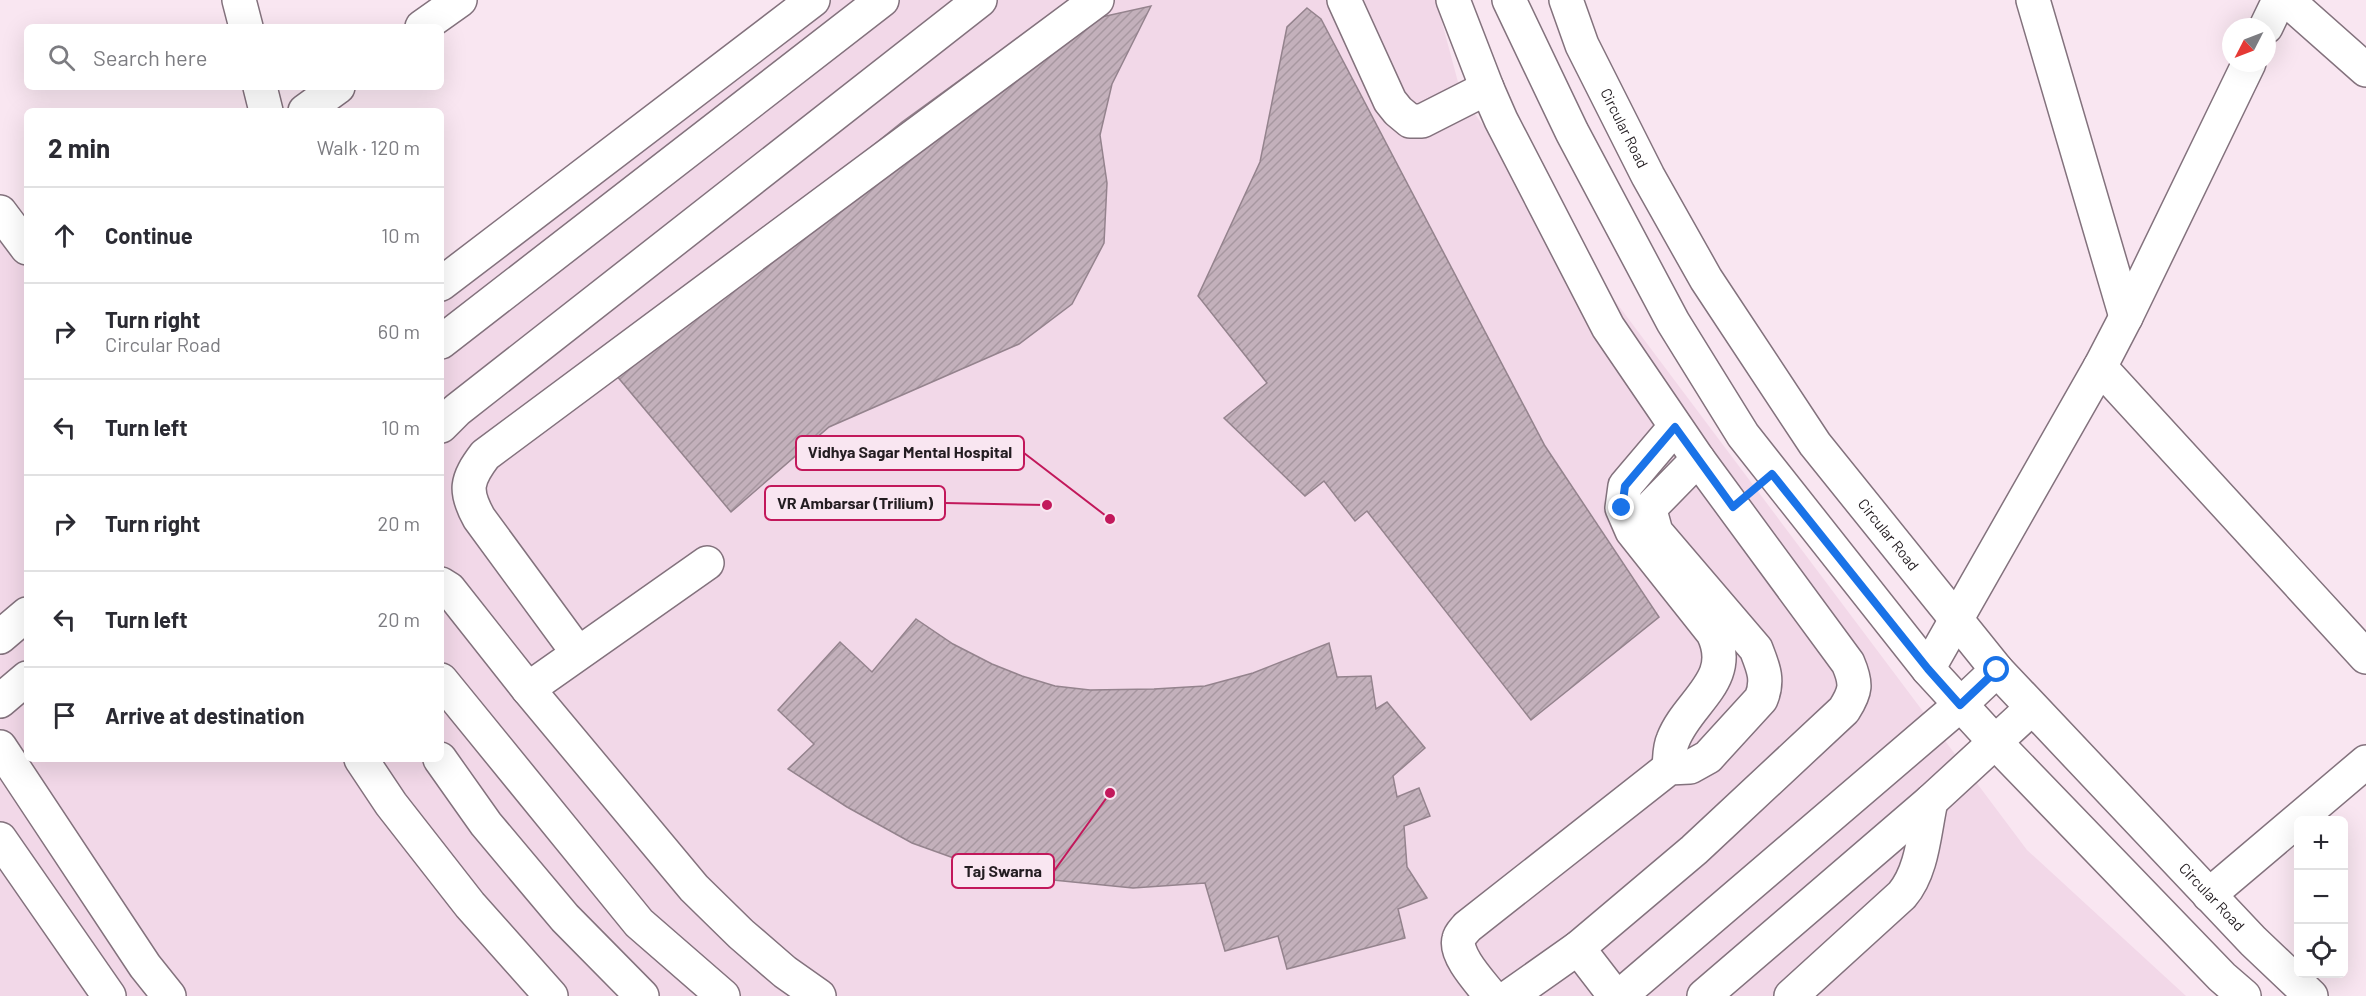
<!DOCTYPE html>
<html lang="en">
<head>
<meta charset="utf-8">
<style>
	body { margin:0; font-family:Barlow,sans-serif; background:#f7f7f7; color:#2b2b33 }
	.controls { position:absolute; right:18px; bottom:18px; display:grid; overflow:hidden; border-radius:9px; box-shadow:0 6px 24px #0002 }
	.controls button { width:54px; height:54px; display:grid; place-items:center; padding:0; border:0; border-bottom:2px solid #e1e1e2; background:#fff; color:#2b2b33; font:30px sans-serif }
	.compass { position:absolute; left:2222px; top:18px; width:54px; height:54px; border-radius:50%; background:#fff; box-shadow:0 6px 24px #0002; rotate:228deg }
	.stop { position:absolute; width:18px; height:18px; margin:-14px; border:4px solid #1a73e8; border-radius:50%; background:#fff }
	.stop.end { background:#1a73e8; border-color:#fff; box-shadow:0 2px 6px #0008 }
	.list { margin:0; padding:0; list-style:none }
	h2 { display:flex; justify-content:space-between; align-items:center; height:78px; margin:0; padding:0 24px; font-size:26px }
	h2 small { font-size:20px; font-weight:400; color:#7c7c81 }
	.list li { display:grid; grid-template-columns:39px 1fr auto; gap:18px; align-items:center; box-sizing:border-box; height:96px; padding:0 24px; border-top:2px solid #e1e1e2 }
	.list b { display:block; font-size:22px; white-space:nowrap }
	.list p { margin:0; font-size:20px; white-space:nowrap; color:#7c7c81 }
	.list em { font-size:20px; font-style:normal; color:#7c7c81 }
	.icon { flex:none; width:33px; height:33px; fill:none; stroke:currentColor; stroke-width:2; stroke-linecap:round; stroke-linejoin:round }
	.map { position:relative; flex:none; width:2366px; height:996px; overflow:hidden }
	.search { position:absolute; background:#fff; box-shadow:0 6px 24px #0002; left:24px; top:24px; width:420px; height:66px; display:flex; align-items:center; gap:15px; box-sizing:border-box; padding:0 21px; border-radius:9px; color:#7c7c81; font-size:22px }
	.panel { position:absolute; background:#fff; box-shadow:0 6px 24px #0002; left:24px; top:108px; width:420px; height:654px; border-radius:9px }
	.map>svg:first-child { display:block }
	.built { fill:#f2d8e8 }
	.building { fill:url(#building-hatch); stroke:#94838d; stroke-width:1.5 }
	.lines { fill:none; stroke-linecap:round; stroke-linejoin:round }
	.minor-casing { stroke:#83727d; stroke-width:36 }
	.minor { stroke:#fff; stroke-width:33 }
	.route { stroke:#1a73e8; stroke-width:8 }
	.labels { text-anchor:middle; stroke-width:4.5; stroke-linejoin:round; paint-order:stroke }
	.street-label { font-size:15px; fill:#231d21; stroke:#f9e6f1 }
	.leader { fill:none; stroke:#c2185b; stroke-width:2 }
	.callout-dot { fill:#c2185b; stroke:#f9e6f1; stroke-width:2 }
	.callout { fill:#f9e6f1; stroke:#c2185b; stroke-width:2 }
	.callout-label { font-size:16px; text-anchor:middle; font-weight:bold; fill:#231d21 }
</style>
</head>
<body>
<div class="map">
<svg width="2366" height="996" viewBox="0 0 2366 996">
	<defs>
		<pattern id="building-hatch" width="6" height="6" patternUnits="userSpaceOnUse" patternTransform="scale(1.5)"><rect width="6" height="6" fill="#c3b0bb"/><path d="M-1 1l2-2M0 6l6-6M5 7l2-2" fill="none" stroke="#a797a0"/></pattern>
	</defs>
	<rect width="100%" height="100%" fill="#f9e6f1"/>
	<path class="built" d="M821 0H1436L1462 97 2027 850 2186 996H0V239L27 266V759H441V279Z"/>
	<path class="building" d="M1151 6 1112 84 1100 135 1107 183 1104 243 1072 304 1019 344 829 427 731 512 611 369 809 197 902 122 989 59 1079 22Z
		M1307 8 1321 19 1545 446 1659 617 1531 720 1367 511 1355 521 1324 481 1305 496 1224 418 1267 383 1198 296 1260 162 1287 27Z
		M916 619 953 644 992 664 1022 676 1055 686 1090 690 1154 689 1205 686 1253 673 1329 643 1337 677 1371 676 1376 709 1387 702 1425 748 1393 776 1397 797 1419 788 1430 816 1404 826 1407 867 1427 898 1398 909 1405 938 1287 969 1278 936 1225 951 1205 883 1133 888 1053 880 976 866 912 843 847 807 788 769 814 744 778 710 840 642 872 672Z"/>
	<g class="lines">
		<g class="minor-casing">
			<g id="minor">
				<path d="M239 0 246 27"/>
				<path d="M1344 0 1390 101 1398 111 1410 121H1422L1487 88"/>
				<path d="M1453 0 1487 88 1501 120 1608 327 1698 459 1848 663C1857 684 1856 691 1844 710L1694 850 1578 948 1510 996"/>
				<path d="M1509 0 1572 132 1673 322 1743 435 1928 669 1996 743 2222 977 2244 996"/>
				<path id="s1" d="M1566 0 1582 45 1648 176 1706 279 1815 444 1997 670 2253 941 2311 996"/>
				<path d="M2033 0 2126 317"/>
				<path d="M2287 0 2366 70"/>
				<path d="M422 27 460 0"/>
				<path d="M2266 27 2279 0"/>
				<path d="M260 87 266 111"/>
				<path d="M305 111 338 87"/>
				<path d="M0 212 27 248"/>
				<path d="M441 284 813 0"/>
				<path d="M441 342 882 0"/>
				<path d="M2100 367 2366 657"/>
				<path d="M441 426 457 410 980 0"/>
				<path d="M441 584 449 589 528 689 694 888 741 934 785 972 819 996"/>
				<path d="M0 637 27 614"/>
				<path d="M578 653 479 518C464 491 466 480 485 455L1097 0"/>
				<path d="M1928 669 2100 367 2126 317 2249 63"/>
				<path d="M441 680 639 923 723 996"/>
				<path d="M528 689 707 563"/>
				<path d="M0 701 27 678"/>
				<path d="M0 747 145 966 169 996"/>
				<path d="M361 759 391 804 470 905 551 996"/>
				<path d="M440 759 486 824 565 918 642 996"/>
				<path d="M1669 768C1670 759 1669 749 1673 740 1688 701 1736 680 1713 633L1632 531 1622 508 1625 486 1675 427"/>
				<path d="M0 839 109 996"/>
				<path d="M2209 895 2366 762"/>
				<path d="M1578 948 1615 996"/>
				<path d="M1491 996C1481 983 1454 955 1459 939 1460 934 1464 931 1467 927L1669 768 1690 767 1708 757 1761 699C1769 680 1763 667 1756 649L1656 532 1651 514 1653 505 1698 459"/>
				<path d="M1620 996 1960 705 1997 670"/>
				<path d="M1704 996 1931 801 2032 708"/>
				<path d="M1791 996 1902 895C1923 870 1924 832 1931 801"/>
			</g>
		</g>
		<use href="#minor" class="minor"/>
	</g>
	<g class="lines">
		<path class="route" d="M1622 508 1625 486 1675 427 1733 507 1772 474 1928 669 1960 705 1997 670"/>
	</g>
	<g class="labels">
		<g class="street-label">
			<text dy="5" stroke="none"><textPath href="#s1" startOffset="141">Circular Road</textPath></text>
			<text dy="5" stroke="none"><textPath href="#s1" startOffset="627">Circular Road</textPath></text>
			<text dy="5" stroke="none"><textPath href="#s1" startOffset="1113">Circular Road</textPath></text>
		</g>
	</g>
	<path class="leader" d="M1110 519L1024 453M1047 505L945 503M1110 793L1054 871"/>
	<g class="callout-dot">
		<circle cx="1110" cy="519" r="6"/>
		<circle cx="1047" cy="505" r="6"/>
		<circle cx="1110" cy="793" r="6"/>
	</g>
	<g class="callout">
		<rect x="796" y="436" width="228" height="34" rx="6"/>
		<rect x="765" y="486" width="180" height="34" rx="6"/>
		<rect x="952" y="854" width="102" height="34" rx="6"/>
	</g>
	<g class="callout-label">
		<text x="910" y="458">Vidhya Sagar Mental Hospital</text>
		<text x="855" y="509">VR Ambarsar (Trilium)</text>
		<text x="1003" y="877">Taj Swarna</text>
	</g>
</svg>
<div class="controls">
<button>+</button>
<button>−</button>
<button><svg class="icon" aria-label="locate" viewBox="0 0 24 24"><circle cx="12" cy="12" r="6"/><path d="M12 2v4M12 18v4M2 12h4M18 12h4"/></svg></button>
</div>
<svg class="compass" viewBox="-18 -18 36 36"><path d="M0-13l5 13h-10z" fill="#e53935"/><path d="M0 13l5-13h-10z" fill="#7c7c81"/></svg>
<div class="stop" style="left:1997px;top:670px"></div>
<div class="stop end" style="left:1622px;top:508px"></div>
<div class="search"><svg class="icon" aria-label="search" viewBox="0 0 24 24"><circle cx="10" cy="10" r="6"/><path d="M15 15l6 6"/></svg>Search here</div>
<section class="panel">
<h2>2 min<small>Walk · 120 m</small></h2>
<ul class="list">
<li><svg class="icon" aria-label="ahead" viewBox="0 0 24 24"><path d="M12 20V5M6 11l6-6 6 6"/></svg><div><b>Continue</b></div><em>10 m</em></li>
<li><svg class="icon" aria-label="right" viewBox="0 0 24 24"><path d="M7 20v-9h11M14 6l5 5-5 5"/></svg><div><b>Turn right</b><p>Circular Road</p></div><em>60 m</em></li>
<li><svg class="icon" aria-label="left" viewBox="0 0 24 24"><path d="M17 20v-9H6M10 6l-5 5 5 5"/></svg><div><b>Turn left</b></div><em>10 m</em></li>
<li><svg class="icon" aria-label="right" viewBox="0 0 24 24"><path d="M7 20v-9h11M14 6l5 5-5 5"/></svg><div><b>Turn right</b></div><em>20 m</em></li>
<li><svg class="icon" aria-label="left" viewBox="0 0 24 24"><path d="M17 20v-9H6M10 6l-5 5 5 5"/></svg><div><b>Turn left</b></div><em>20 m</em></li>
<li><svg class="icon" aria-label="arrive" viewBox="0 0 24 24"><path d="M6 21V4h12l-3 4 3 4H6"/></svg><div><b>Arrive at destination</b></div></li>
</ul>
</section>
</div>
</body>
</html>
